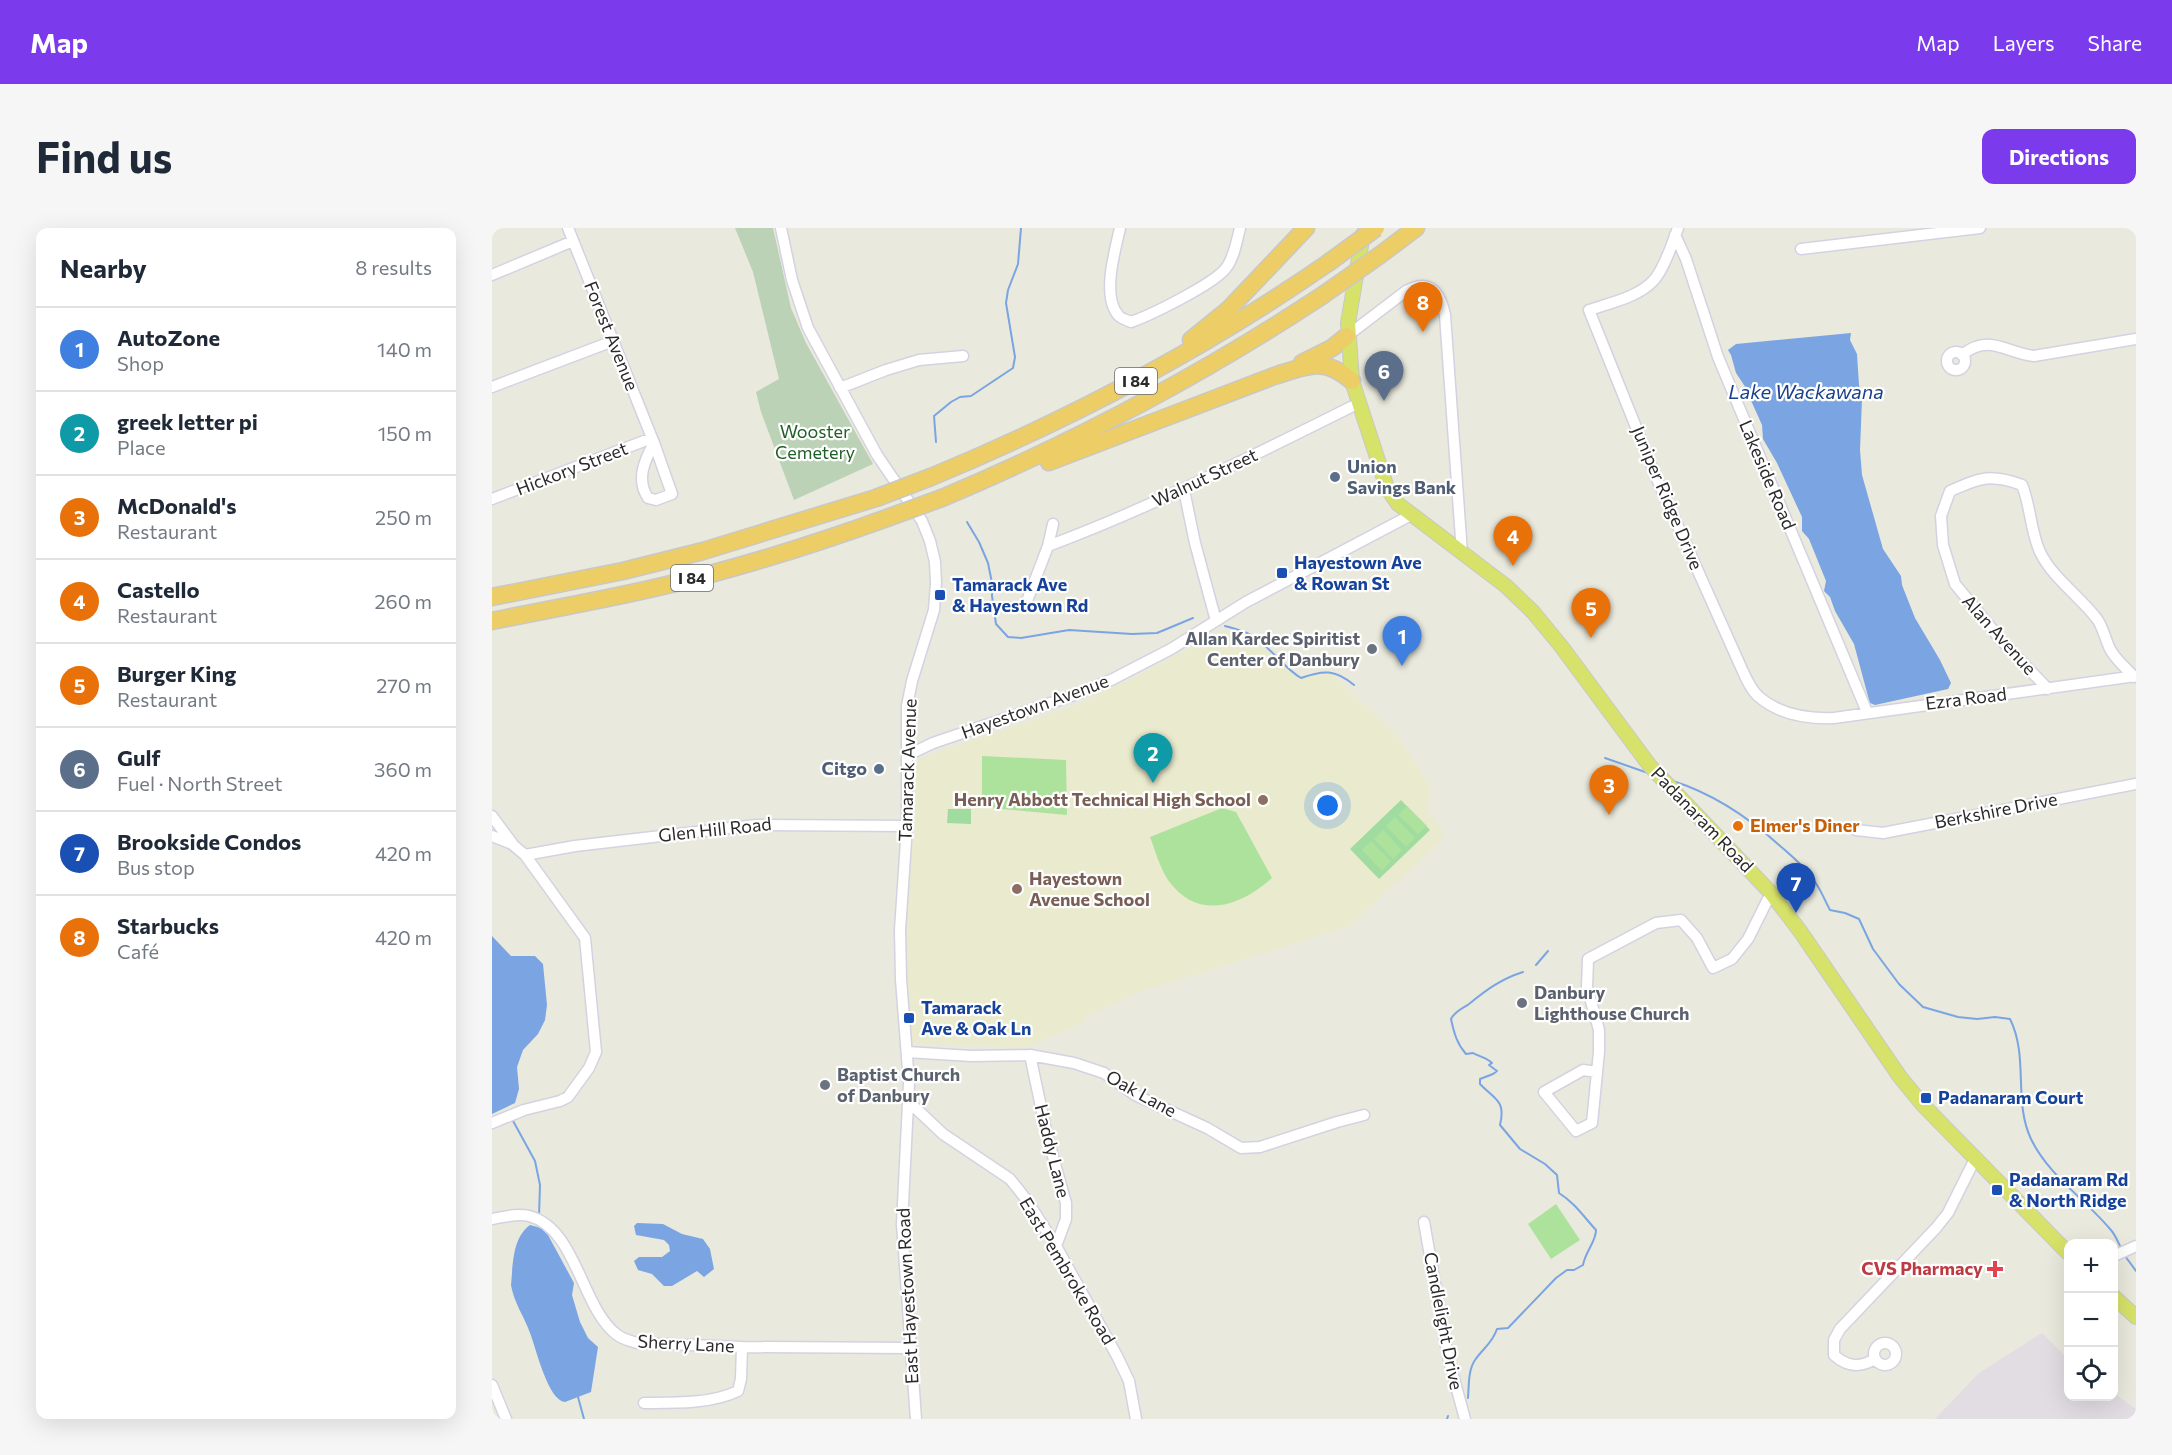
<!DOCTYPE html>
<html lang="en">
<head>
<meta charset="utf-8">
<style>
	body { margin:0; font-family:Commissioner,sans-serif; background:#f6f6f7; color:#1f2937 }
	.controls { position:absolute; right:18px; bottom:18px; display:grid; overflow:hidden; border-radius:12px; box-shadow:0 6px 24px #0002 }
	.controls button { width:54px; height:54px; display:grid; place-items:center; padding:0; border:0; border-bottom:2px solid #e0e1e3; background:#fff; color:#1f2937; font:30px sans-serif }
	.you { position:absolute; left:836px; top:578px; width:21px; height:21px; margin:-15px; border:4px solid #fff; border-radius:50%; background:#1a73e8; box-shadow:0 0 0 9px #1a73e833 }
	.badge { display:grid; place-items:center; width:39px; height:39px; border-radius:50%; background:#7c3aed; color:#fff; font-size:20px; font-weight:700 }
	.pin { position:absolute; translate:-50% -50px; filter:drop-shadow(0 2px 3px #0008) }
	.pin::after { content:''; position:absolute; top:32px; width:21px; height:18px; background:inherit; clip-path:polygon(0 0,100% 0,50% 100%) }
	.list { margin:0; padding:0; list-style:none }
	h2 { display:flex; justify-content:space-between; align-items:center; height:78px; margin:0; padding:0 24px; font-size:26px }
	h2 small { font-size:20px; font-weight:400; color:#747a83 }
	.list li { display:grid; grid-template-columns:39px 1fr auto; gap:18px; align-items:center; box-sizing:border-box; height:84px; padding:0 24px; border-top:2px solid #e0e1e3 }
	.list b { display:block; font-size:22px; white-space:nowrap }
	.list p { margin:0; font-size:20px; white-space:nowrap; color:#747a83 }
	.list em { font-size:20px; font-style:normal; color:#747a83 }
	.icon { flex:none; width:33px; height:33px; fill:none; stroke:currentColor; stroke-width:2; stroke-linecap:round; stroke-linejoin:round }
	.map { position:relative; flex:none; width:1644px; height:1191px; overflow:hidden; border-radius:12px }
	header { display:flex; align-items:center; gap:36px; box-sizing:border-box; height:84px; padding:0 30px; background:#7c3aed; color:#fff }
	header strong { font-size:28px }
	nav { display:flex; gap:33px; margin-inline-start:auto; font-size:21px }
	.intro { display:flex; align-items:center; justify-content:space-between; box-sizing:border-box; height:144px; padding:0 36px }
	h1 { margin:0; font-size:42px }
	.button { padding:15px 27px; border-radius:12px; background:#7c3aed; color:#fff; font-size:21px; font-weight:700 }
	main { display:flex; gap:36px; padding:0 36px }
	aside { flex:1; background:#fff; border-radius:12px; box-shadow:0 6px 24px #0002 }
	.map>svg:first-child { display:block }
	.industrial { fill:#e1dde3 }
	.education { fill:#eaeace }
	.green { fill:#a0db9f }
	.cemetery { fill:#bbd2b6 }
	.pitch { fill:#ade29c }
	.water { fill:#7aa5e2 }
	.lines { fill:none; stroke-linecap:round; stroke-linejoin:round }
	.stream { stroke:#7aa5e2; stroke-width:2 }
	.minor-casing { stroke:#d4d2e1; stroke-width:13 }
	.major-casing { stroke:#c8c8c8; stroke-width:16 }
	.highway-casing { stroke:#c8c8c8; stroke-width:19 }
	.minor { stroke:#fff; stroke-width:10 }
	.major { stroke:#d7e26a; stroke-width:14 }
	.highway { stroke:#edcd65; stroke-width:16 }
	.highway-bridge-casing { stroke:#c8c8c8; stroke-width:19; stroke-linecap:butt }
	.highway-bridge { stroke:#edcd65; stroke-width:16 }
	.service-dot { fill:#5c6f8a; stroke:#fff; stroke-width:2 }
	.transit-dot { fill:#1a4fb4; stroke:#fff; stroke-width:2 }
	.worship-dot { fill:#6b7280; stroke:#fff; stroke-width:2 }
	.education-dot { fill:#8d6e63; stroke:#fff; stroke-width:2 }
	.food-dot { fill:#e8710a; stroke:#fff; stroke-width:2 }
	.health-dot { fill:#e0444e; stroke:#fff; stroke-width:2 }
	.labels { text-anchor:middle; stroke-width:4.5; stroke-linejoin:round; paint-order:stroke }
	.shield { fill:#fff; stroke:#6a6a6a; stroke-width:1.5 }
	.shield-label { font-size:16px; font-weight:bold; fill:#2a2a2a }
	.street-label { font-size:18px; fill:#2a2a2a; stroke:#fff }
	.park-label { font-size:18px; fill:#215f29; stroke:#fff }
	.service-label { font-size:18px; font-weight:bold; fill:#4e5e75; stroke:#fff; text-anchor:start }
	.transit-label { font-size:18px; font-weight:bold; fill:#164399; stroke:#fff; text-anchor:start }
	.worship-label { font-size:18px; font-weight:bold; fill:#5b616d; stroke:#fff; text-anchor:start }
	.education-label { font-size:18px; font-weight:bold; fill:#785e54; stroke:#fff; text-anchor:end }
	.food-label { font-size:18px; font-weight:bold; fill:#c56008; stroke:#fff; text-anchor:start }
	.health-label { font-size:18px; font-weight:bold; fill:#be3a42; stroke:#fff; text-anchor:end }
	.water-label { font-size:20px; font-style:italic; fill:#1b408c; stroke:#fff }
</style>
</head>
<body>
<header>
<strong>Map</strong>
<nav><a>Map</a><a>Layers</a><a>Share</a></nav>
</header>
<div class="intro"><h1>Find us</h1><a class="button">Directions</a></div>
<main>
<aside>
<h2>Nearby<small>8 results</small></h2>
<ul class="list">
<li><span class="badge" style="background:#3f7fe0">1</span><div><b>AutoZone</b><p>Shop</p></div><em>140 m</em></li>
<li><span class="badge" style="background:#0f9aa8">2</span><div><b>greek letter pi</b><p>Place</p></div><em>150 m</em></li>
<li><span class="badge" style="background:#e8710a">3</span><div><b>McDonald's</b><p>Restaurant</p></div><em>250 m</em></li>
<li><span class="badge" style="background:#e8710a">4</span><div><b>Castello</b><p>Restaurant</p></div><em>260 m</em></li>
<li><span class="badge" style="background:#e8710a">5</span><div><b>Burger King</b><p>Restaurant</p></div><em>270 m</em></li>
<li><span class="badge" style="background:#5c6f8a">6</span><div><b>Gulf</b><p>Fuel · North Street</p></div><em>360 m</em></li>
<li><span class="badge" style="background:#1a4fb4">7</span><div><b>Brookside Condos</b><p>Bus stop</p></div><em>420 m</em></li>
<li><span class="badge" style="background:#e8710a">8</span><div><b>Starbucks</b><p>Café</p></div><em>420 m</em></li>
</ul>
</aside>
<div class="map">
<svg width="1644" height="1191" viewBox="0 0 1644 1191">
	<rect width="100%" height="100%" fill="#eae9dd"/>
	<path class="industrial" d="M1550 1105 1576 1131V1168H1622V1165L1644 1181V1191H1443L1487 1145Z"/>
	<path class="education" d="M732 402 757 409 810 450 840 445 905 508 917 524 939 562 934 582 951 603 947 614 858 698 644 765 593 789V793L535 819 420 815 413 717 418 634 423 608V539L424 534 429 530 577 480 651 445Z"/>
	<path class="green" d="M909 572 938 602 887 651 858 621Z
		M456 581H479V596L455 595Z"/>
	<path class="cemetery" d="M243 0H281L299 80 314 115 381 236 302 272 269 184 264 164 287 151 261 44Z"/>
	<path class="pitch" d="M490 528 574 532 575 587 490 579Z
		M915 578 935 598 926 606 906 587Z
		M730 580 744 584 780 650C748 679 705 693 676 652 668 640 663 622 658 609Z
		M903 589 923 610 914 619 894 598Z
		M891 602 910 622 901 631 882 611Z
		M879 613 899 633 890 643 870 622Z
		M1064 976 1088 1012 1059 1031 1036 996Z"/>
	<path class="water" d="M1359 105 1358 112 1365 126 1367 157 1370 171 1368 222 1370 247 1391 321 1409 348 1410 357 1423 390 1448 432 1459 455 1456 461 1383 477 1378 475 1377 472 1362 416 1343 383 1338 369 1332 363 1334 353 1317 311 1310 303V289L1285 235 1271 211 1270 197 1252 157 1244 145 1239 127 1236 122 1244 116Z
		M0 708 19 728H43L51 736 55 777 53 792 46 806 31 822 25 839 27 861 23 875 0 886Z
		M145 995 171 996 190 1006 211 1011 218 1021 222 1041 212 1049 205 1043 180 1058H172L160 1046 146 1042 142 1033 147 1029H170L178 1023 177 1017 172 1012 144 1007 142 998Z
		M38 997 49 1000 56 1007 82 1055 80 1067 88 1094 96 1110 106 1119 99 1164 73 1174C56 1173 44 1120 38 1105 32 1088 22 1075 19 1057 21 1037 20 1010 38 997Z"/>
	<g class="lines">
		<path class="stream" d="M444 214 442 188 459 174 468 169 479 168 521 140 523 129 514 75 516 62 526 36 529 0
			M475 294 487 314 496 335 500 355V368L504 396 516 409 529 410 577 402 640 406 665 405 701 390
			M733 398C740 400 748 402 755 405 776 415 789 438 809 450 831 442 843 441 862 457
			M1113 530 1156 545
			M1181 553C1222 566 1256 589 1287 617 1300 628 1314 640 1323 654 1329 662 1333 673 1338 682L1353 685 1367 691 1381 721 1407 756 1431 779 1466 789 1485 791 1503 789 1518 791C1537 829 1521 873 1539 911 1557 948 1592 970 1618 1001 1623 1006 1626 1014 1629 1020
			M1044 737 1056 723
			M20 891 43 933 48 957 47 988
			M1633 1028 1644 1043
			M86 1169 92 1191
			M976 1170C977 1158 976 1142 983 1132 991 1120 1000 1116 1005 1101L1016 1100 1064 1050 1075 1042H1082L1091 1037C1093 1024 1104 1014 1104 1002 1091 988 1084 976 1067 965L1065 947 1053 936 1028 921 1008 897C1014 872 1003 872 988 856V851L1001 846 1005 843 997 837 1000 835C994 829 988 829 981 825L974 826C965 816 962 805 959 791 963 783 970 781 977 776 994 762 1009 751 1031 744
			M955 1191 956 1188"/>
		<g class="minor-casing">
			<path id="minor" d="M76 0 162 215 180 266 164 272 156 270C144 252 152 233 162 215
				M289 0 300 52 316 100 385 227 430 293 438 313 443 334 444 355 442 382 420 453 415 478V598L408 702 409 751 417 855 410 996 424 1191
				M628 0C623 23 609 69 627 88 630 91 635 92 639 94 659 87 722 56 734 40 742 30 745 12 748 0
				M1186 0C1180 16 1173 39 1162 52 1147 69 1118 75 1097 82L1164 249 1248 437C1253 448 1258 461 1267 469 1288 487 1316 491 1342 490L1644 448
				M1183 7 1194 31 1226 129 1375 484
				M1309 21 1488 0
				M0 47 81 13
				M855 108 914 63C938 50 948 64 953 87L970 325
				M1455 133a9 9 0 1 1 18 0a9 9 0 1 1-18 0Z
				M1470 127C1497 105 1514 125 1542 128L1644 111
				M0 159 121 113
				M348 160 394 142 427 132 471 128
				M692 262 703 315 724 393
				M0 271 160 210
				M556 318C663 278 764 226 867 175
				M535 373 556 318 561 296
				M1556 461 1509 412 1463 356 1451 317 1449 288 1458 263C1488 250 1498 245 1530 257 1539 279 1538 302 1548 324 1561 351 1587 367 1605 391 1611 399 1613 411 1618 421 1623 431 1634 440 1642 449
				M416 527 441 515 582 467 621 451 679 421 754 374 919 287
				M0 588 20 615
				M1364 602 1391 605 1644 556
				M0 608 20 616 33 627 93 710 104 824 97 840 76 869 68 873 32 882 0 895
				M33 627 83 618 264 597 415 598
				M415 824 479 828 538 827 582 835 612 845 643 867 715 900 749 920 768 919 845 894 872 887
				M538 827 555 907 574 975V991L564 1018
				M1105 844 1091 842 1052 864 1084 903 1100 895 1107 824V802L1095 759 1096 731 1164 695 1189 692 1205 710 1221 740 1240 731 1256 711 1279 665
				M416 873 451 906 518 951 534 971 564 1018 625 1128 637 1153 644 1191
				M0 991C11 989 26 985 37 988 84 1000 89 1078 124 1106 130 1111 138 1113 145 1115L250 1119 418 1120
				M932 994 956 1129 973 1191
				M1622 1028 1644 1018
				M1382 1126a11 11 0 1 1 22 0a11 11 0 1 1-22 0Z
				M1383 1131C1368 1140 1355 1139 1342 1127V1112L1348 1101 1444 1000 1456 985 1483 931
				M0 1157 14 1191
				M152 1175C182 1175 219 1176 246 1163L249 1151 250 1119"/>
		</g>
		<g class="major-casing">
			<path id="major" d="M871 6 856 95 860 153 895 260 906 276 1014 358 1041 384 1069 418 1158 538 1279 665 1308 703 1408 849 1431 877 1576 1025
				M1622 1069 1644 1089"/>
		</g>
		<g class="highway-casing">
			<path id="highway" d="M888 27 924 0
				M699 112 736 82 814 0
				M810 135 840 120 855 108
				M557 234 782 148C815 138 831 128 860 153
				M439 249C579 191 712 121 836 35
				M450 270C583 214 710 147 831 67
				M0 369 131 343 211 323 384 270
				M0 393C58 381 117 371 175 357 250 339 323 316 395 290"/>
		</g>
		<use href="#minor" class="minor"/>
		<use href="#major" class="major"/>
		<use href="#highway" class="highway"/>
		<g class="highway-bridge-casing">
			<path id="highway-bridge" d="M836 35 884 0
				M831 67 888 27
				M384 270 439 249
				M395 290 450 270"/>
		</g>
		<use href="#highway-bridge" class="highway-bridge"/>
	</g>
	<g class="service-dot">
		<circle cx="843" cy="249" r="6"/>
		<circle cx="387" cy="541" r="6"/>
	</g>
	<g class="transit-dot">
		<rect x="784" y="339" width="12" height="12" rx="3"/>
		<rect x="442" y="361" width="12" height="12" rx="3"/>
		<rect x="411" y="784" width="12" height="12" rx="3"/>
		<rect x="1428" y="864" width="12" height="12" rx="3"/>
		<rect x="1499" y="956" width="12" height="12" rx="3"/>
	</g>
	<g class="worship-dot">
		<circle cx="880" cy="421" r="6"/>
		<circle cx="1030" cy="775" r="6"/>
		<circle cx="333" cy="857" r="6"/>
	</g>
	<g class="education-dot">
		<circle cx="771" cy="572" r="6"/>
		<circle cx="525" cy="661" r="6"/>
	</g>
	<circle class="food-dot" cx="1246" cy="598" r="6"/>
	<path class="health-dot" d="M1500 1032h6v6h6v6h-6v6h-6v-6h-6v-6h6z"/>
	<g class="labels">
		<g class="shield">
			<rect x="623" y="140" width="42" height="26" rx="4.5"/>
			<rect x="179" y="337" width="42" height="26" rx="4.5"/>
		</g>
		<g class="shield-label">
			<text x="644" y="159">I 84</text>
			<text x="200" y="356">I 84</text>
		</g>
		<g class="street-label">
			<text transform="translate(119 108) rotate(68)" y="6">Forest Avenue</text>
			<text transform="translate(80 241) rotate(-21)" y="6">Hickory Street</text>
			<text transform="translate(1275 247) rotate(67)" y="6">Lakeside Road</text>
			<text transform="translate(713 250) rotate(-25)" y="6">Walnut Street</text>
			<text transform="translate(1175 270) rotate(67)" y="6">Juniper Ridge Drive</text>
			<text transform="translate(1507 407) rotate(48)" y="6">Alan Avenue</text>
			<text transform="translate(1474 471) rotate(-7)" y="6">Ezra Road</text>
			<text transform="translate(543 479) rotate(-20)" y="6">Hayestown Avenue</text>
			<text transform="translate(416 542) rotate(-88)" y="6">Tamarack Avenue</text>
			<text transform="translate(1504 583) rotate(-11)" y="6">Berkshire Drive</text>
			<text transform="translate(1210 592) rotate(46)" y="6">Padanaram Road</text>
			<text transform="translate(223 602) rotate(-6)" y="6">Glen Hill Road</text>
			<text transform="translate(649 866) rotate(29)" y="6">Oak Lane</text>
			<text transform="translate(560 923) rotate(76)" y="6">Haddy Lane</text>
			<text transform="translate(575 1043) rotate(59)" y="6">East Pembroke Road</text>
			<text transform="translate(416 1068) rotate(-93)" y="6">East Hayestown Road</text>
			<text transform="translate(951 1093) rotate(79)" y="6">Candlelight Drive</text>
			<text transform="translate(194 1116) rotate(3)" y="6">Sherry Lane</text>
		</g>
		<g class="park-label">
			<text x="323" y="210">Wooster<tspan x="323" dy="21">Cemetery</tspan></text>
		</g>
		<g class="service-label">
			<text x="855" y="245">Union<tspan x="855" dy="21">Savings Bank</tspan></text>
			<text x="375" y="547" text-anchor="end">Citgo</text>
		</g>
		<g class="transit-label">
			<text x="802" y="341">Hayestown Ave<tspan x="802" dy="21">&amp; Rowan St</tspan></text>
			<text x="460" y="363">Tamarack Ave<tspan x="460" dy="21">&amp; Hayestown Rd</tspan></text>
			<text x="429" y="786">Tamarack<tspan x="429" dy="21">Ave &amp; Oak Ln</tspan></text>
			<text x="1446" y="876">Padanaram Court</text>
			<text x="1517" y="958">Padanaram Rd<tspan x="1517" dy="21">&amp; North Ridge</tspan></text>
		</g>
		<g class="worship-label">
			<text x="868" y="417" text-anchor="end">Allan Kardec Spiritist<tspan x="868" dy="21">Center of Danbury</tspan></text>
			<text x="1042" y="771">Danbury<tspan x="1042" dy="21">Lighthouse Church</tspan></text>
			<text x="345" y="853">Baptist Church<tspan x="345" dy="21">of Danbury</tspan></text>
		</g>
		<g class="education-label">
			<text x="759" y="578">Henry Abbott Technical High School</text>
			<text x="537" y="657" text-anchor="start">Hayestown<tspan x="537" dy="21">Avenue School</tspan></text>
		</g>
		<g class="food-label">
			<text x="1258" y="604">Elmer's Diner</text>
		</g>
		<g class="health-label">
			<text x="1491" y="1047">CVS Pharmacy</text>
		</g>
		<g class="water-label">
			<text x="1314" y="171">Lake Wackawana</text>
		</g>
	</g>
</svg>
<div class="controls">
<button>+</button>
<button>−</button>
<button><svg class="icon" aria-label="locate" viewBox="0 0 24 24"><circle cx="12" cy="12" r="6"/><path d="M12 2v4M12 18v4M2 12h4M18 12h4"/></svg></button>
</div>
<div class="you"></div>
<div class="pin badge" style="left:910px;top:438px;background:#3f7fe0">1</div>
<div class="pin badge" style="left:661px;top:555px;background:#0f9aa8">2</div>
<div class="pin badge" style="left:1117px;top:587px;background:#e8710a">3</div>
<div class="pin badge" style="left:1021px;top:338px;background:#e8710a">4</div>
<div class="pin badge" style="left:1099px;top:410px;background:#e8710a">5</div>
<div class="pin badge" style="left:892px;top:173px;background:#5c6f8a">6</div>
<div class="pin badge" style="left:1304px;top:685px;background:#1a4fb4">7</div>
<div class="pin badge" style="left:931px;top:104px;background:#e8710a">8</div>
</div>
</main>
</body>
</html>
